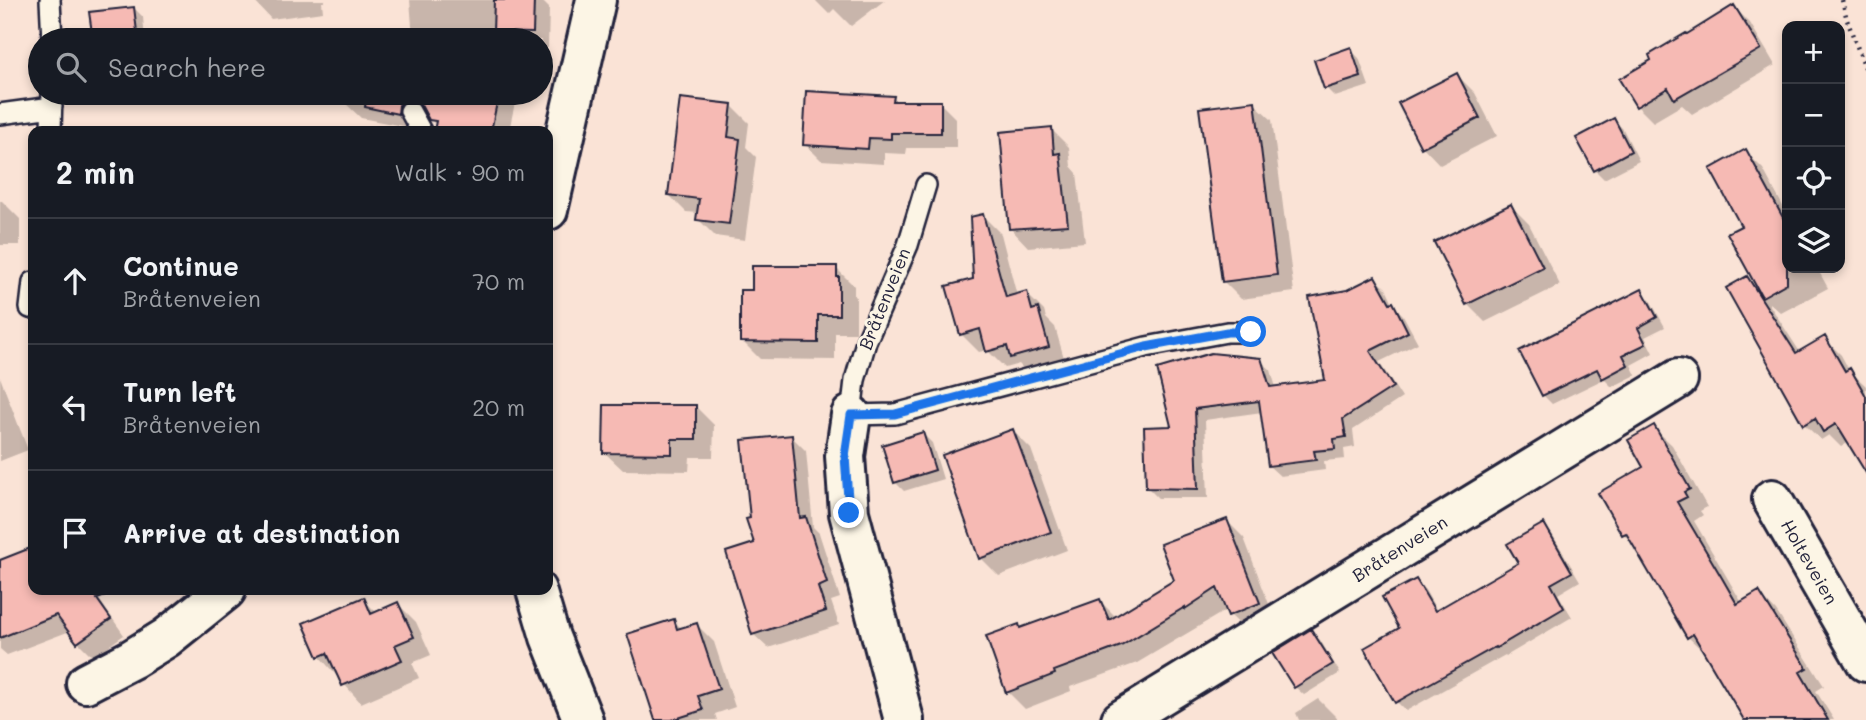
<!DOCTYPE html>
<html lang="en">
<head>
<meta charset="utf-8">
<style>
	body { margin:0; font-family:Mali,sans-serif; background:#242831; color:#f1f3f6 }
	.controls { position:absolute; right:21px; top:21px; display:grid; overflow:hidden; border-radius:14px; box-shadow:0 4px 10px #0003 }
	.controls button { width:63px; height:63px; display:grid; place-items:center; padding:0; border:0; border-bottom:2px solid #363941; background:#171b24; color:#f1f3f6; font:35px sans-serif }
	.stop { position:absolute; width:21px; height:21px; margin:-16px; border:5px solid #1a73e8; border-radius:50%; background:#fff }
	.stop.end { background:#1a73e8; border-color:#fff; box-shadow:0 2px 7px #0008 }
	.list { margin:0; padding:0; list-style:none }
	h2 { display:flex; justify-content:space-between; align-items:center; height:91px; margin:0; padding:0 28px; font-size:30px }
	h2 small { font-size:23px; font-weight:400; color:#9ea1a6 }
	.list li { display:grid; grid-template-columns:46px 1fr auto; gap:21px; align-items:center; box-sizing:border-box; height:126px; padding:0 28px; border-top:2px solid #363941 }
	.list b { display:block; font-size:26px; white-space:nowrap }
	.list p { margin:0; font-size:23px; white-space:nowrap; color:#9ea1a6 }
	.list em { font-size:23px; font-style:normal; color:#9ea1a6 }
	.icon { flex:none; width:38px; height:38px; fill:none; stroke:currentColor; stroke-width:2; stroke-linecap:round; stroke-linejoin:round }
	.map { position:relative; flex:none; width:1866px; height:720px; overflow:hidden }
	.search { position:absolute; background:#171b24; box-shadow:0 4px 10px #0003; left:28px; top:28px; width:525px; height:77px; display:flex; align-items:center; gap:18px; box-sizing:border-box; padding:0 24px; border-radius:38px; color:#9ea1a6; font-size:26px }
	.panel { position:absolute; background:#171b24; box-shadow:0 4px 10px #0003; left:28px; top:126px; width:525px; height:469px; border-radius:14px }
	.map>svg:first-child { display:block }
	.shadow { fill:#0003 }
	.building { fill:#f6bab4; stroke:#22223b; stroke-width:2 }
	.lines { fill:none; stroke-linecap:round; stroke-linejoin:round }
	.lane-casing { stroke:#22223b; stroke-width:24 }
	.street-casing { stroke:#22223b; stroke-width:44 }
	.secondary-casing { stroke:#22223b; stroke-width:44 }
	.path { stroke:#22223b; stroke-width:4.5; stroke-dasharray:2 5; stroke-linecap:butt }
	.lane { stroke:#fcf5e5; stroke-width:19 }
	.street { stroke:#fcf5e5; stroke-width:38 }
	.secondary { stroke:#fcf5e5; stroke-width:38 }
	.route { stroke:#1a73e8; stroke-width:9 }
	.labels { text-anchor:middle; stroke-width:6; stroke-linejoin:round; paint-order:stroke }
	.street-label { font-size:18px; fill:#22223b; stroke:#fcf5e5 }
</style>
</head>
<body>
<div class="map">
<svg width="1866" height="720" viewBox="0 0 1866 720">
	<rect width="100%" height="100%" fill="#fae3d6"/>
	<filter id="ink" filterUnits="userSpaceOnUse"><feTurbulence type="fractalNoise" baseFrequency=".0143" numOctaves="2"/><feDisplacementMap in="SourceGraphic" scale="14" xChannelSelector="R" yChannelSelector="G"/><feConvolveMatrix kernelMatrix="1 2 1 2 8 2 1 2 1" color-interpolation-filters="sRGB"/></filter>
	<g filter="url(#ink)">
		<path class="shadow" d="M253 0H324V2H322L323 12 271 19Z
			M410 0H541L549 8 548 48H541V40H427L412 26Z
			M815 0H885L851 26 834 9 829 14Z
			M1734 7 1750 23 1775 65 1692 114 1682 105 1653 122 1637 106Z
			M134 8 143 17 145 40H94L91 13Z
			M1350 49 1359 58 1369 86 1335 97 1326 88Z
			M1457 75 1475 93 1497 136 1440 165 1423 147Z
			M347 93H517L509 131H436L437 126 426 114 419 116 413 128 361 118 345 103Z
			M893 98 898 103H940L956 119V148H907L906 154 884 153V164L821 160 805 144Z
			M1254 103 1272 120 1294 292 1241 299 1223 281Z
			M732 106 749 123 746 147 756 157 745 240 715 236 698 219 699 213 686 212 669 195Z
			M1614 120 1623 129 1639 161 1604 179 1595 170Z
			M1051 129 1069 147 1071 166 1077 173 1085 242 1028 247 1011 229Z
			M1745 151 1763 169 1787 214V268H1817L1828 288 1781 313 1770 303 1769 304 1800 352 1825 339 1841 355 1849 370 1866 386V469L1849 442 1841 447 1829 435 1821 440 1804 424 1746 278 1759 290 1743 226Z
			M0 201H2L20 219V245H0Z
			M1511 206 1529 224 1560 285 1485 322 1467 304Z
			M983 216 1001 234 1017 296 1026 293 1044 311 1046 318 1055 327 1066 365 1029 375 1019 364 1005 368 987 350 979 352 961 334 975 280Z
			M836 268 854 286V295L856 297V333H835V360L760 359 742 341 754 292Z
			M1375 278 1386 288 1395 307 1403 315 1418 343 1379 362 1402 398 1353 430 1355 447 1344 449 1345 459 1324 461 1325 470 1280 476 1269 466 1262 412 1205 420 1208 498H1158L1147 487 1173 427 1159 370 1260 360 1271 370 1276 388 1327 381 1348 292Z
			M1641 291 1650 300 1665 327 1645 337 1653 353 1631 365 1636 375 1612 387 1604 379 1552 404 1543 395 1521 352Z
			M0 377 28 450 0 461Z
			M696 407 714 425 713 457H690L689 471 623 470 605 453Z
			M1654 428 1672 445 1707 507 1700 511 1703 515 1694 521 1742 603 1759 593 1776 611 1824 686 1816 691 1834 720H1746L1706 654 1688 637 1635 545 1624 534 1646 467Z
			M1013 431 1031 449 1067 550 999 576 981 558Z
			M923 434 932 443 943 479 904 491 895 482Z
			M792 437 806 451 813 527 819 533 840 598 831 601 839 625 768 648 753 634 756 544 752 519Z
			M1227 521 1244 538 1275 620 1247 631 1230 615 1228 609 1137 663 1070 687 1071 691 1025 709 1008 692 1021 629 1100 601 1116 617 1177 581Z
			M1543 525 1552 534 1580 581 1558 594 1572 617 1506 656 1505 655 1406 711 1397 702 1366 649 1401 629 1416 581 1425 590 1437 611 1521 563Z
			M29 551 33 555V590H54L58 601 74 590H90L98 598 124 635 93 657 78 642 70 631 7 655 0 649V562Z
			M363 599 377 613 398 604 416 622 431 655 412 663 419 678 361 703 319 656Z
			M674 621 682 629 697 625 714 642 735 707 715 714 717 720H657Z
			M1311 631 1320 640 1340 673 1304 695 1295 687Z
			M1318 699 1336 717 1338 720H1299L1296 713Z"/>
		<path class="building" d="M494 0H534L533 33 493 32Z
			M1734 5 1761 49 1674 99 1668 88 1636 107 1619 79 1651 60 1649 55 1686 33 1687 34Z
			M134 7 138 40H93L89 12Z
			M1351 47 1361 77 1324 89 1314 60Z
			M1457 73 1480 118 1421 148 1398 103Z
			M806 91 894 96 893 101H941V133H891V139L869 138 868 149 803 145Z
			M367 93H499L491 131H434L436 121 429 120 421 105 416 100 410 99 404 101 399 105 398 114 365 107Z
			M680 98 732 104 728 137 740 139 729 224 696 220 699 199 668 195Z
			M1255 101 1277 275 1222 282 1199 108Z
			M1614 118 1631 151 1594 171 1576 138Z
			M1052 127 1054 154 1060 153 1068 225 1009 229 1000 132Z
			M1746 149 1787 225V283L1762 297 1727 233 1741 226 1710 169Z
			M1511 204 1543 267 1466 305 1434 242Z
			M983 214 1006 297 1027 291 1032 310 1038 308 1049 347 1010 358 1007 346 986 352 980 329 960 335 946 286 973 279 970 217Z
			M752 266H837V277H839V315H818V343L740 342V290H752Z
			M1375 276 1390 303 1393 302 1408 332 1370 351 1393 387 1343 419 1346 437 1334 439 1335 449 1314 451 1316 460 1268 466 1259 401 1195 409 1198 489 1146 488 1144 427 1171 426 1157 369 1211 353 1261 358 1270 387 1325 380 1309 297 1347 290Z
			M1747 276 1796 353 1825 336 1845 371 1850 368 1866 396V473L1836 424 1823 432 1815 418 1803 425 1726 288Z
			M1642 289 1657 317 1638 328 1646 344 1623 355 1628 365 1602 379 1597 369 1542 396 1519 351Z
			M604 405H696V439H672V454L603 453Z
			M1654 425 1690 489 1684 492 1687 497 1677 502 1722 578 1737 604 1759 591 1807 668 1800 672 1828 720H1744L1693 634 1687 638 1626 533 1622 535 1598 493 1643 467 1628 440Z
			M1013 429 1051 532 979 559 942 455Z
			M923 432 935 470 894 483 882 445Z
			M792 435 800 518 806 517 827 583 818 587 826 611 752 635 726 552 754 543 746 519 750 518 742 440Z
			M1227 519 1260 603 1228 616 1217 588 1185 609V607L1121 646 1054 671 1055 674 1006 693 986 636 1019 624 1020 628 1100 599 1109 620 1174 580 1160 544Z
			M1544 523 1572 572 1551 584 1564 608 1496 648 1495 647 1395 703 1364 648 1399 628 1382 597 1416 579 1435 611 1518 563 1507 544Z
			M33 547V590H116V592L97 599 111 619 77 643 56 615 0 638V560Z
			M364 597 371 614 398 602 414 637 395 645 402 660 342 686 327 653 318 657 303 623Z
			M674 619 677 629 697 623 719 689 698 696 703 710 672 720H655L627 634Z
			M1311 629 1333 664 1294 688 1272 653Z"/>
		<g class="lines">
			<g class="lane-casing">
				<path id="lane" d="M50 0 52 40
					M410 111 421 131
					M0 114 52 107
					M51 131 52 93
					M926 185 908 245 866 342 855 380 851 415 895 414 1146 347 1227 332H1251
					M30 308 33 282"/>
			</g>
			<g class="street-casing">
				<path id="street" d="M851 415 845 456 849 513 904 720
					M1772 499 1866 662
					M86 683 132 659 166 638 226 590
					M1121 720 1678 379"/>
			</g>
			<g class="secondary-casing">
				<path id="secondary" d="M548 210 596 0
					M536 590 550 637 583 720"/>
			</g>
			<path class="path" d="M1842 0 1847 20 1866 70"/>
			<use href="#lane" class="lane"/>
			<use href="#street" class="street"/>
			<use href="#secondary" class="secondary"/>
		</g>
	</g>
	<g class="lines" filter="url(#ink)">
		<path class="route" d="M849 513 845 456 851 415 895 414 1146 347 1227 332H1251"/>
	</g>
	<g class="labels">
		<g class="street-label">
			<text transform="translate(885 299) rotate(-68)" y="6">Bråtenveien</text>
			<text transform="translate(1400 549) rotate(-32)" y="6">Bråtenveien</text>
			<text transform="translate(1809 562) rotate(60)" y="6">Holteveien</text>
		</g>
	</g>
</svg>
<div class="controls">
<button>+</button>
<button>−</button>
<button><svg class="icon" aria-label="locate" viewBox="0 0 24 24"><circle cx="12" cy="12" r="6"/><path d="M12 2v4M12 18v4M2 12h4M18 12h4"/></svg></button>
<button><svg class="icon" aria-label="layers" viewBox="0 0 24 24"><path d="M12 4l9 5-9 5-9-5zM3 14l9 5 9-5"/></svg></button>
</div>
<div class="stop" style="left:1251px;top:332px"></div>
<div class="stop end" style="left:849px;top:513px"></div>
<div class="search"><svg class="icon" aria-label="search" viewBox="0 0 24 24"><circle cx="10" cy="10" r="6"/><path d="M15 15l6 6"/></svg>Search here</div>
<section class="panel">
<h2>2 min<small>Walk · 90 m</small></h2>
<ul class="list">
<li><svg class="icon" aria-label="ahead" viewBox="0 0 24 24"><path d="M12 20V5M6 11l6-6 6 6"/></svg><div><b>Continue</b><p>Bråtenveien</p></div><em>70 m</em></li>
<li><svg class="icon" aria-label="left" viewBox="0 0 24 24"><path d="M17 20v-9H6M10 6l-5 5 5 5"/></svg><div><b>Turn left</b><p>Bråtenveien</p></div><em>20 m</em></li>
<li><svg class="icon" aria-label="arrive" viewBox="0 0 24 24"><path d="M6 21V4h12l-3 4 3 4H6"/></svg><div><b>Arrive at destination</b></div></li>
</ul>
</section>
</div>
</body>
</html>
